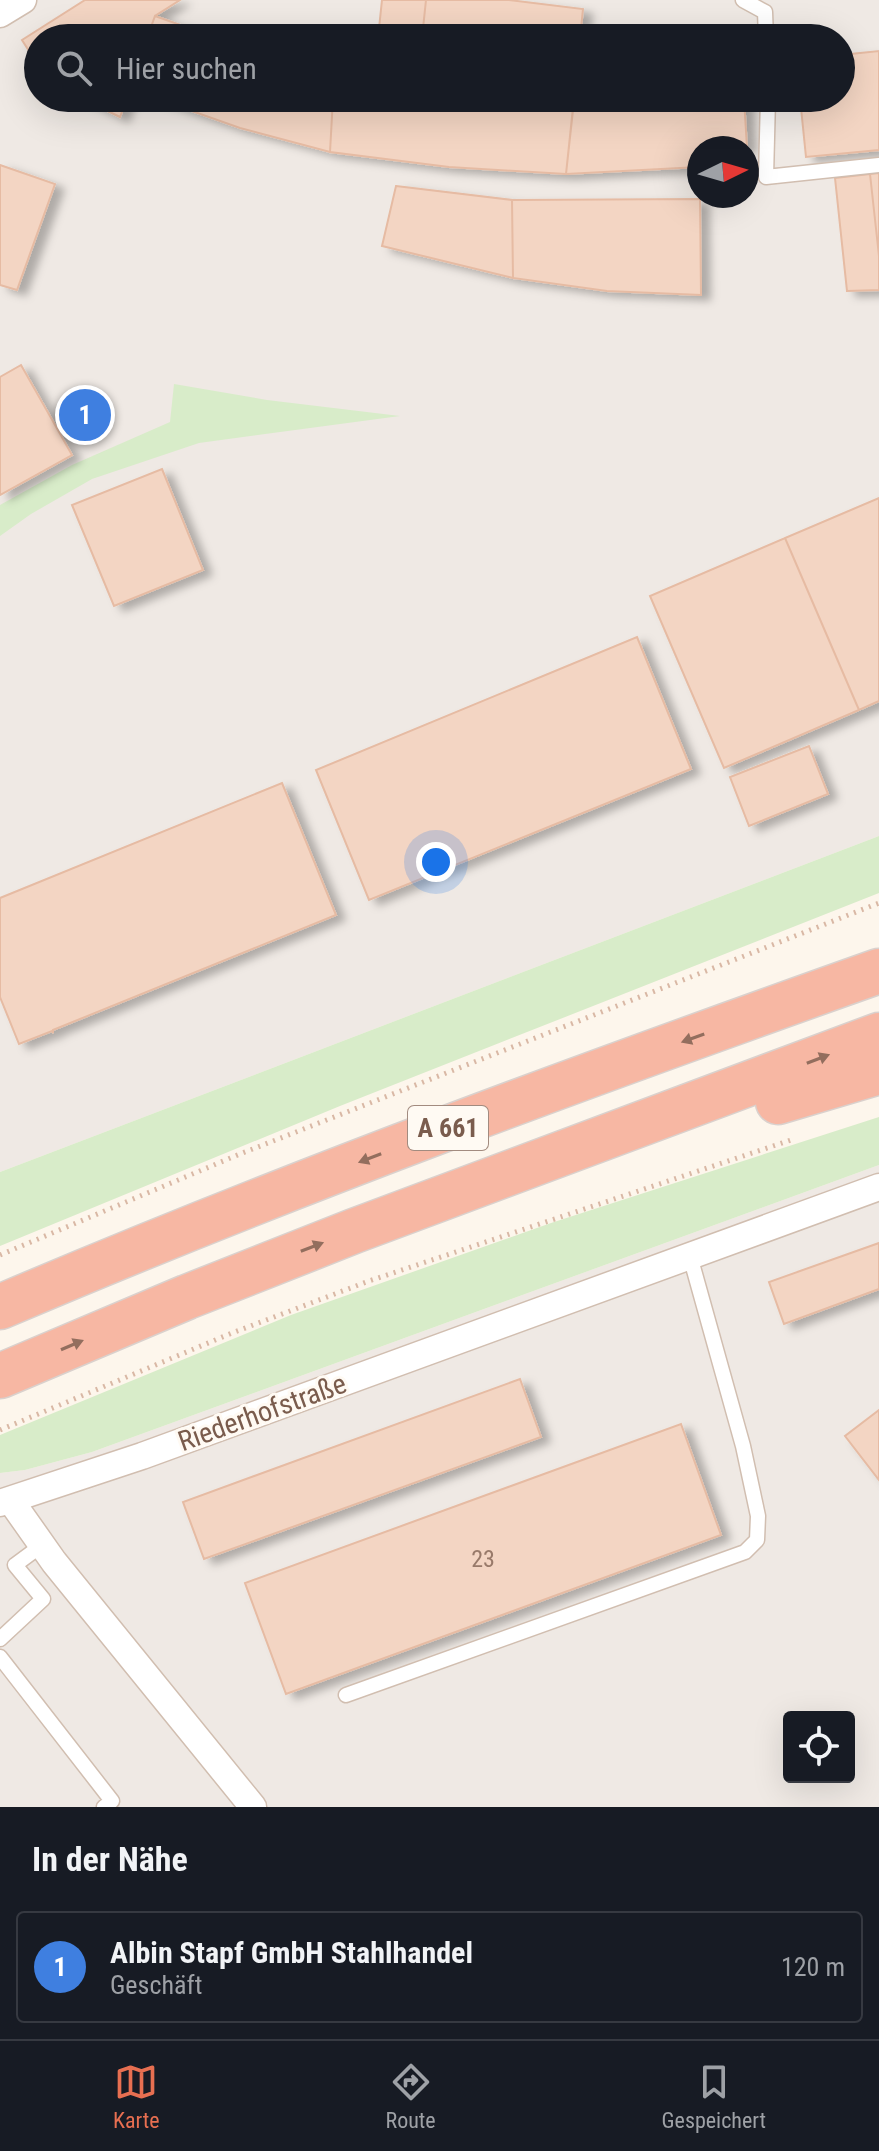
<!DOCTYPE html>
<html lang="de">
<head>
<meta charset="utf-8">
<style>
	body { margin:0; font-family:"Roboto Condensed",sans-serif; background:#20242c; color:#f1f3f6 }
	.controls { position:absolute; right:24px; bottom:24px; display:grid; overflow:hidden; border-radius:8px; box-shadow:0 8px 32px #0002 }
	.controls button { width:72px; height:72px; display:grid; place-items:center; padding:0; border:0; border-bottom:2px solid #363941; background:#171b24; color:#f1f3f6; font:40px sans-serif }
	.compass { position:absolute; left:687px; top:136px; width:72px; height:72px; border-radius:50%; background:#171b24; box-shadow:0 8px 32px #0002; rotate:85deg }
	.you { position:absolute; left:436px; top:862px; width:28px; height:28px; margin:-20px; border:6px solid #fff; border-radius:50%; background:#1a73e8; box-shadow:0 0 0 12px #1a73e833 }
	.badge { display:grid; place-items:center; width:52px; height:52px; border-radius:50%; background:#e76f51; color:#fff; font-size:26px; font-weight:700 }
	.pin { position:absolute; translate:-50% -50%; border:4px solid #fff; box-shadow:0 2px 8px #0006 }
	.list { margin:0; padding:0; list-style:none }
	h2 { display:flex; justify-content:space-between; align-items:center; height:104px; margin:0; padding:0 32px; font-size:34px }
	h2 small { font-size:26px; font-weight:400; color:#9ea1a6 }
	.list li { display:grid; grid-template-columns:52px 1fr auto; gap:24px; align-items:center; box-sizing:border-box; height:112px; margin:0 16px 16px; padding:0 16px; border:2px solid #363941; border-radius:8px }
	.list b { display:block; font-size:30px; white-space:nowrap }
	.list p { margin:0; font-size:26px; white-space:nowrap; color:#9ea1a6 }
	.list em { font-size:26px; font-style:normal; color:#9ea1a6 }
	.icon { flex:none; width:44px; height:44px; fill:none; stroke:currentColor; stroke-width:2; stroke-linecap:round; stroke-linejoin:round }
	.map { position:relative; flex:none; width:879px; height:1807px; overflow:hidden }
	.search { position:absolute; background:#171b24; box-shadow:0 8px 32px #0002; left:24px; right:24px; top:24px; height:88px; display:flex; align-items:center; gap:20px; box-sizing:border-box; padding:0 28px; border-radius:44px; color:#9ea1a6; font-size:30px }
	.sheet { height:232px; background:#171b24 }
	nav { display:flex; justify-content:space-around; align-items:center; box-sizing:border-box; height:112px; border-top:2px solid #363941; background:#171b24; font-size:22px; color:#9ea1a6 }
	nav a { display:grid; justify-items:center; gap:4px }
	nav .on { color:#e76f51 }
	.map>svg:first-child { display:block }
	.industrial { fill:#efe9e4; fill-rule:evenodd }
	.green { fill:#d8ecc9 }
	.building { fill:#f3d5c3; stroke:#e6bba3; stroke-width:2; filter:url(#shadow) }
	.lines { fill:none; stroke-linecap:round; stroke-linejoin:round }
	.service-casing { stroke:#d1beb0; stroke-width:17 }
	.minor-casing { stroke:#d1beb0; stroke-width:29 }
	.motorway-casing { stroke:#dad1cd; stroke-width:47 }
	.path { stroke:#d9b8a5; stroke-width:5; stroke-dasharray:2 6; stroke-linecap:butt }
	.service { stroke:#fff; stroke-width:14 }
	.minor { stroke:#fff; stroke-width:26 }
	.motorway { stroke:#f7b7a3; stroke-width:44 }
	.oneway { fill:#936e5e }
	.labels { text-anchor:middle; stroke-width:6; stroke-linejoin:round; paint-order:stroke }
	.number-label { font-size:24px; fill:#987a6a }
	.shield { fill:#fffaf3; stroke:#a28b7f; stroke-width:2 }
	.shield-label { font-size:26px; font-weight:bold; fill:#7a5c4d }
	.street-label { font-size:28px; fill:#7a5c4d; stroke:#fffaf3 }
</style>
</head>
<body>
<div class="map">
<svg width="879" height="1807" viewBox="0 0 879 1807">
	<defs>
		<filter id="shadow"><feDropShadow dx="9" dy="5" stdDeviation="4" flood-color="#0004"/></filter>
	</defs>
	<rect width="100%" height="100%" fill="#fdf6ec"/>
	<path class="industrial" d="M0 0H879V836L0 1172ZM38 38H841V98H38ZM699 148H747V196H699Z
		M879 1165V1807H0V1473L25 1470 92 1452ZM789 1717H849V1777H789Z"/>
	<path class="green" d="M174 384 267 400 400 416 199 443 92 479 31 514 0 536V505L72 465 170 422Z
		M879 836V893L340 1106 0 1246V1172Z
		M879 1117V1165L92 1452 25 1470 0 1473V1435L291 1315 551 1223Z"/>
	<path class="building" d="M85 0H180L155 16 147 38H38V65L22 40Z
		M382 0H426L422 38H378Z
		M426 0H509L583 9 580 38H422Z
		M155 16 186 27 221 38H147Z
		M879 51V150L806 157 800 98H841V55Z
		M81 98H127L120 117Z
		M155 98H333L330 152 240 128Z
		M333 98H542L574 101 566 174 449 167 330 152Z
		M574 98H744L747 148H699V167L566 174Z
		M0 165 55 184 17 290 0 285Z
		M879 173V256L870 174Z
		M870 174 879 256V290L847 291 835 178Z
		M396 186 512 200 513 278 382 246Z
		M700 199 701 295 607 291 513 278 512 200Z
		M21 365 72 455 0 495V377Z
		M162 469 203 570 114 606 72 505Z
		M879 498V701L859 710 785 538Z
		M785 538 859 710 724 768 650 596Z
		M637 637 691 769 369 900 316 770Z
		M809 746 828 794 749 826 730 777Z
		M282 783 336 915 53 1030V1033L52 1031 19 1044 0 997V898Z
		M879 1243V1289L784 1324 769 1282Z
		M520 1379 541 1437 204 1559 183 1502Z
		M879 1410V1480L845 1436Z
		M681 1424 721 1535 286 1694 245 1583Z"/>
	<g class="lines">
		<g class="service-casing">
			<path id="service" d="M743 0 765 12 766 38
				M768 98 766 177 879 165
				M0 1639 43 1599 15 1565 42 1545
				M0 1657 112 1801 104 1807
				M346 1695 745 1552 757 1540 758 1516 743 1446 690 1256"/>
		</g>
		<g class="minor-casing">
			<path id="minor" d="M0 14 23 0
				M11 1501 54 1562 253 1807
				M0 1503 142 1456 879 1187"/>
		</g>
		<g class="motorway-casing">
			<path id="motorway" d="M778 1102 879 1072
				M0 1307C288 1184 583 1076 879 971
				M0 1376 187 1297 354 1231 879 1035"/>
		</g>
		<path class="path" d="M0 1255 240 1154 879 903
			M0 1430 232 1333 369 1281 791 1140"/>
		<use href="#service" class="service"/>
		<use href="#minor" class="minor"/>
		<use href="#motorway" class="motorway"/>
	</g>
	<defs><path id="oneway-solid" d="M-6-.8H1V-3.2L6.5 0L1 3.2V.8H-6Z" transform="scale(2)"/></defs>
	<g class="oneway">
		<use href="#oneway-solid" transform="translate(693 1038) rotate(160)"/>
		<use href="#oneway-solid" transform="translate(818 1059) rotate(-21)"/>
		<use href="#oneway-solid" transform="translate(370 1158) rotate(159)"/>
		<use href="#oneway-solid" transform="translate(312 1247) rotate(-21)"/>
		<use href="#oneway-solid" transform="translate(72 1345) rotate(-23)"/>
	</g>
	<g class="labels">
		<g class="number-label">
			<text x="483" y="1567">23</text>
		</g>
		<rect class="shield" x="408" y="1106" width="80" height="44" rx="6"/>
		<g class="shield-label">
			<text x="448" y="1137">A 661</text>
		</g>
		<g class="street-label">
			<text transform="translate(262 1412) rotate(-20)" y="10">Riederhofstraße</text>
		</g>
	</g>
</svg>
<div class="controls">
<button><svg class="icon" aria-label="locate" viewBox="0 0 24 24"><circle cx="12" cy="12" r="6"/><path d="M12 2v4M12 18v4M2 12h4M18 12h4"/></svg></button>
</div>
<svg class="compass" viewBox="-18 -18 36 36"><path d="M0-13l5 13h-10z" fill="#e53935"/><path d="M0 13l5-13h-10z" fill="#9ea1a6"/></svg>
<div class="you"></div>
<div class="pin badge" style="left:85px;top:415px;background:#3f7fe0">1</div>
<div class="search"><svg class="icon" aria-label="search" viewBox="0 0 24 24"><circle cx="10" cy="10" r="6"/><path d="M15 15l6 6"/></svg>Hier suchen</div>
</div>
<section class="sheet">
<h2>In der Nähe<small></small></h2>
<ul class="list">
<li><span class="badge" style="background:#3f7fe0">1</span><div><b>Albin Stapf GmbH Stahlhandel</b><p>Geschäft</p></div><em>120 m</em></li>
</ul>
</section>
<nav>
<a class="on"><svg class="icon" aria-label="map" viewBox="0 0 24 24"><path d="M3 6l6-2 6 2 6-2v14l-6 2-6-2-6 2zM9 4v14M15 6v14"/></svg>Karte</a>
<a><svg class="icon" aria-label="directions" viewBox="0 0 24 24"><path d="M12 3l9 9-9 9-9-9zM9 14v-3h6M13 9l2 2-2 2"/></svg>Route</a>
<a><svg class="icon" aria-label="saved" viewBox="0 0 24 24"><path d="M7 4h10v16l-5-4-5 4z"/></svg>Gespeichert</a>
</nav>
</body>
</html>
